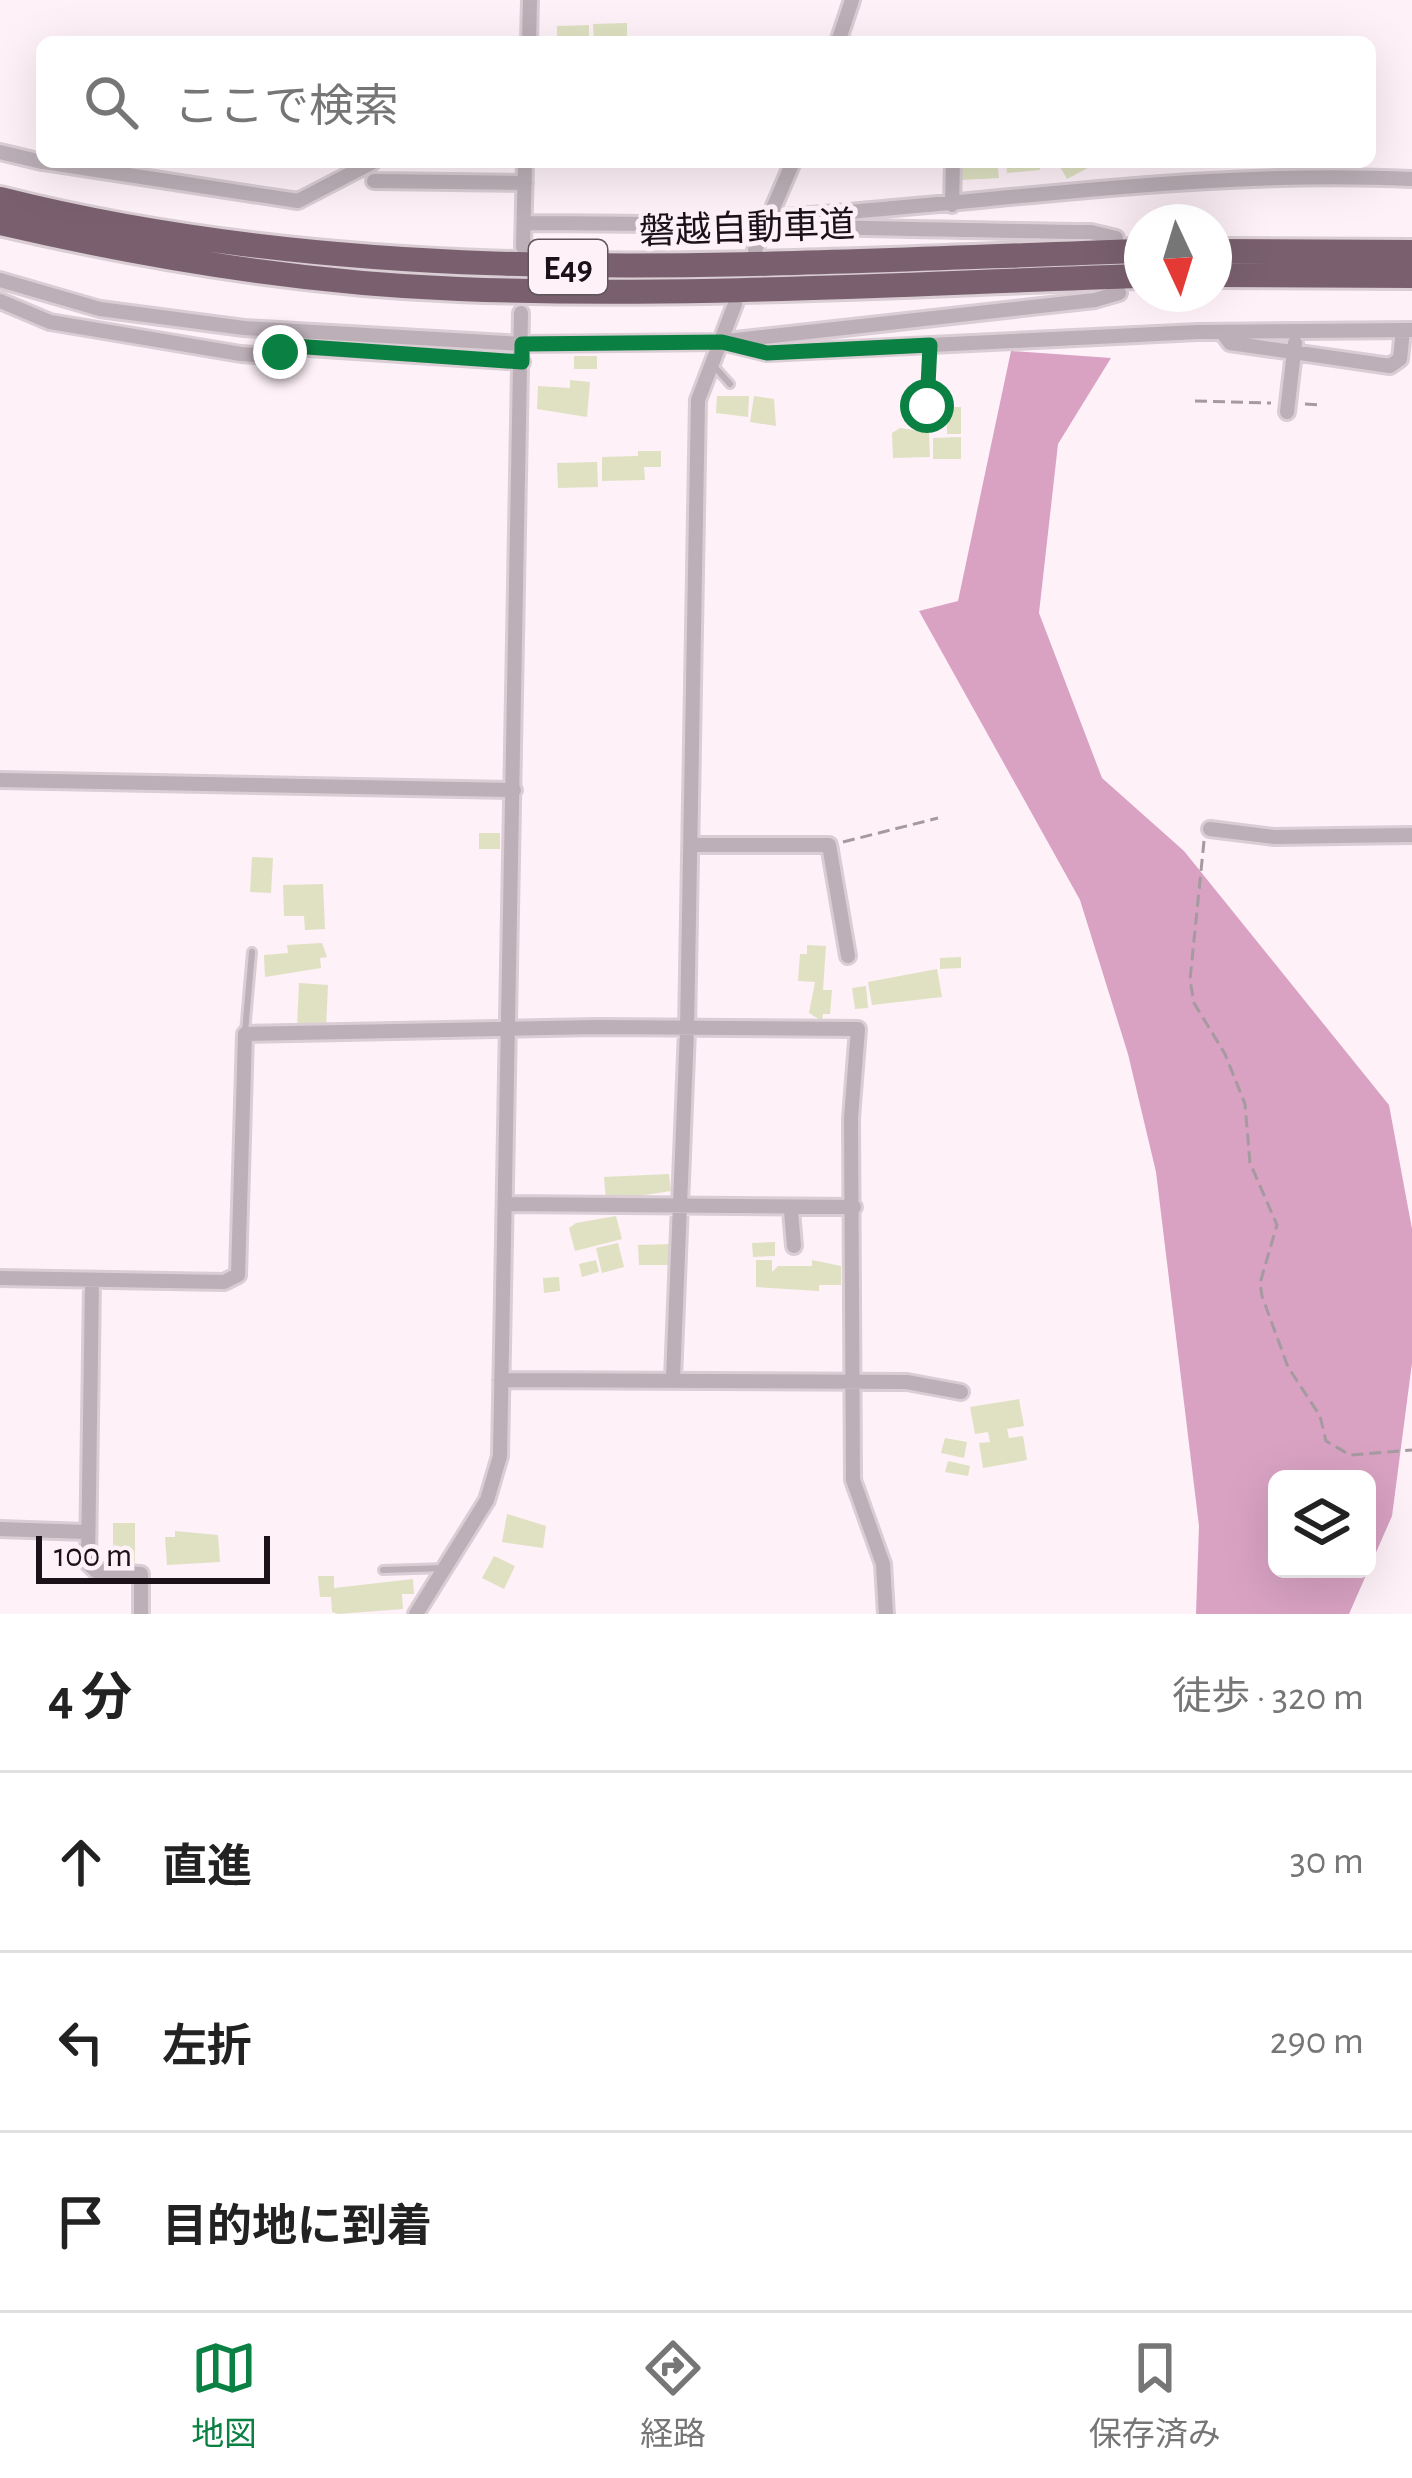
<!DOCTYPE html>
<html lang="ja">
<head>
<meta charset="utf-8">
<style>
	body { margin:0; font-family:"Alegreya Sans","Noto Sans JP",sans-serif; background:#f2f2f2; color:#222 }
	.controls { position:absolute; right:36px; bottom:36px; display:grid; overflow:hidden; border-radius:18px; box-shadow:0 12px 48px #0002 }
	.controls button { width:108px; height:108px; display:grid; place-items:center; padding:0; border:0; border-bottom:3px solid #e0e0e0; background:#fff; color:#222; font:60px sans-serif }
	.compass { position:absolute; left:1124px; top:204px; width:108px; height:108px; border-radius:50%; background:#fff; box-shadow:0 12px 48px #0002; rotate:176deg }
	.scale { position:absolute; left:36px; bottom:30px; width:234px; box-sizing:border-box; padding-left:12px; border:6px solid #1c1118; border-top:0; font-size:33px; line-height:42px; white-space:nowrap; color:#1c1118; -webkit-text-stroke:9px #fef1f8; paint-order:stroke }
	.stop { position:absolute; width:36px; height:36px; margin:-27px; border:9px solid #0b8043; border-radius:50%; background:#fff }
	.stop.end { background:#0b8043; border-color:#fff; box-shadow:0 3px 12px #0008 }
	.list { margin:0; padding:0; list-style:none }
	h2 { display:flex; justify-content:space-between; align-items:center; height:156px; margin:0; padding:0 48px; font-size:51px }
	h2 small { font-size:39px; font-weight:400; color:#767676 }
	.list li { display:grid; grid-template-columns:78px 1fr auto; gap:36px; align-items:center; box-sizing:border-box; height:180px; padding:0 48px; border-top:3px solid #e0e0e0 }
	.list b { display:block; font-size:45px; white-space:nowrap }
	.list em { font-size:39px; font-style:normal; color:#767676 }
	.icon { flex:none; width:66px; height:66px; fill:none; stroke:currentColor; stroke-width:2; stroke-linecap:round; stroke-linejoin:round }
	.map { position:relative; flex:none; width:1412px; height:1614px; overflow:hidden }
	.search { position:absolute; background:#fff; box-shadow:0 12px 48px #0002; left:36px; right:36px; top:36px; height:132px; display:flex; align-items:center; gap:30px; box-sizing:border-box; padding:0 42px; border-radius:18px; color:#767676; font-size:45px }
	.sheet { height:696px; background:#fff }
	nav { display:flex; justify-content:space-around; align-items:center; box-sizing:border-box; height:168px; border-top:3px solid #e0e0e0; background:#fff; font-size:33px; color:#767676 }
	nav a { display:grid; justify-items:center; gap:6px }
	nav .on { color:#0b8043 }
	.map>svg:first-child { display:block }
	.forest { fill:#d9a2c3; fill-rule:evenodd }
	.building { fill:#dfe1c2 }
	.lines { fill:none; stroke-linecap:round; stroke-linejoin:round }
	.service-casing { stroke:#dacdd4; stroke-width:12 }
	.minor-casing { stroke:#dacdd4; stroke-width:20 }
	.motorway-casing { stroke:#dacdd4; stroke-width:30 }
	.path { stroke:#a69aa1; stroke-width:3; stroke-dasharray:12 6; stroke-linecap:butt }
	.service { stroke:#bcafb7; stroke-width:6 }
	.minor { stroke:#bcafb7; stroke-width:14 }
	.motorway { stroke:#7a606f; stroke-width:24 }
	.route { stroke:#0b8043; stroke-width:15 }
	.labels { text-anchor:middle; stroke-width:10; stroke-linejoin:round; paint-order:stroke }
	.shield { fill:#fef1f8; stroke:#60545b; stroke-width:3 }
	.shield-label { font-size:33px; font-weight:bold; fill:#1c1118 }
	.street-label { font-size:36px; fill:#1c1118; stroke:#fef1f8 }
</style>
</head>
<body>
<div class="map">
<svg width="1412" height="1614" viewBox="0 0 1412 1614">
	<rect width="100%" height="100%" fill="#fef1f8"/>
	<path class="forest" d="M1011 351 1111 358 1058 444 1039 613 1102 778 1184 851 1389 1105 1412 1229V1363L1392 1516 1349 1614H1196L1199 1526 1156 1172 1128 1054 1080 900 919 611 958 601ZM1277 1479H1367V1569H1277Z"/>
	<path class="building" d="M627 23V42H594L593 24Z
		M589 25V42H557V26Z
		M961 162H997L999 178 961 180Z
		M1006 162H1040V170L1007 173Z
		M1064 162H1099L1067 179 1059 165Z
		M574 356H597V369H574Z
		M570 380 590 382 587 417 537 409 538 386 570 388Z
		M717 396H749L748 417 716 413Z
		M754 396 774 399 776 426 750 422Z
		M947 407H961V434H947Z
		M900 428 929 432 930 457 893 458 892 433Z
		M961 437V459H933V438Z
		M638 451H661V467H644L645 480 602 481V457L638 456Z
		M597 462 598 487 558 488 557 463Z
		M479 833H500V849H479Z
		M252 857 273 858 271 893 250 892Z
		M323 884 325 929 305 930 304 916H284L283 885Z
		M322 943 327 957 320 958 321 968 265 977 264 955 288 953 287 945Z
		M807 945 826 946 823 990H832L830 1014H823L822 1021 809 1013 815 982 798 981 800 954H807Z
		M961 957V968L940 969V958Z
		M937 969 942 997 872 1005 868 982Z
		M299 983 328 985 326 1028 297 1027Z
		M866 986 868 1008 855 1009 852 988Z
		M669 1174 671 1191 606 1201 604 1177Z
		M616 1216 622 1239 575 1251 569 1228 576 1223Z
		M775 1242V1256L753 1257 752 1243Z
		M618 1243 624 1267 602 1273 596 1248Z
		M671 1244V1265H639L638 1245Z
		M596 1260 599 1272 582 1277 579 1264Z
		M756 1260H772V1272L778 1266H812V1260L841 1266V1285H819V1291L756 1287Z
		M559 1277 560 1291 544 1293 543 1278Z
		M1019 1399 1024 1426 1007 1429 1009 1438 1023 1436 1027 1460 983 1468 979 1443 990 1442 988 1432 975 1434 970 1407Z
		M945 1438 967 1442 964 1458 941 1453Z
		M948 1461 970 1466 968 1476 945 1472Z
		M507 1514 546 1526 543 1548 502 1542Z
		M113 1523H135V1566L113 1567Z
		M175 1531 218 1535 220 1562 167 1565 165 1537H175Z
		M494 1556 515 1566 504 1589 482 1578Z
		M318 1576H334V1588L413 1579 414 1594H402L403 1609 338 1614 332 1612 331 1597H320Z"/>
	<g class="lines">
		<g class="service-casing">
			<path id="service" d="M713 365 730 384
				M927 406 930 349
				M245 1032 252 952
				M383 1570 445 1568"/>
		</g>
		<g class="minor-casing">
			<path id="minor" d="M529 42 530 0
				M838 42 852 0
				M0 152 42 162
				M44 162 298 201 373 162
				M374 181 525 183
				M952 205 953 162
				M524 223C713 223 902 230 1091 232L1116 238
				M763 228 783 217C993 203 1202 169 1412 179
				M523 247 525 162
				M755 250 793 162
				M0 280 100 309 244 328 522 344 722 342 767 353 1198 332 1412 330
				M0 301 50 322 241 354 273 356 294 347 522 362
				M1222 332 1230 343 1390 366 1400 359 1403 330
				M727 341 1095 300 1119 293
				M1287 412 1295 343
				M0 780 514 790
				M1210 829 1274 837 1412 835
				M691 845H829L848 956
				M505 1204 854 1207
				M791 1211 794 1246
				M0 1278 224 1282 238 1275 245 1034 598 1027 858 1029 851 1118 853 1480 883 1564 886 1614
				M92 1280 88 1563 96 1571 141 1574V1614
				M673 1379 687 1030 698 400 735 304
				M501 1380 907 1382 961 1392
				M0 1529 86 1532
				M416 1614 487 1500 500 1456 521 313"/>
		</g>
		<g class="motorway-casing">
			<path id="motorway" d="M0 199C375 294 760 263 1142 251
				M0 223C150 258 305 283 459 289 686 298 915 283 1142 276
				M1214 251 1412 252
				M1214 275 1412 276"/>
		</g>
		<path class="path" d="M1195 401 1271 403
			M1305 404 1322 405
			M1204 841 1190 980 1194 1003 1225 1054 1245 1104 1250 1163 1277 1225 1260 1283 1262 1296 1288 1367 1320 1416 1326 1441 1350 1455 1412 1450
			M843 842 938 818"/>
		<use href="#service" class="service"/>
		<use href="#minor" class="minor"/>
		<use href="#motorway" class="motorway"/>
	</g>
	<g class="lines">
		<path class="route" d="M280 352 294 346 522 362V344L722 342 767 353 930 345 927 406"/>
	</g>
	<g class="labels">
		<rect class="shield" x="529" y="240" width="78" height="54" rx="9"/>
		<g class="shield-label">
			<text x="568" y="279">E49</text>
		</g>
		<g class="street-label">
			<text transform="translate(747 227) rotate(-2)" y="13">磐越自動車道</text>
		</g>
	</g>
</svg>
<div class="controls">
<button><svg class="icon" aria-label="layers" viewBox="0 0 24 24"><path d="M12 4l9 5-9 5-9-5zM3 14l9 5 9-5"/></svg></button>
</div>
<svg class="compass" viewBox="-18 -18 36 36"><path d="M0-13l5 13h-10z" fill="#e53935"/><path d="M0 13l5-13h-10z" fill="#767676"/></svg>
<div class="scale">100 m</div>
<div class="stop" style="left:927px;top:406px"></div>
<div class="stop end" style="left:280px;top:352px"></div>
<div class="search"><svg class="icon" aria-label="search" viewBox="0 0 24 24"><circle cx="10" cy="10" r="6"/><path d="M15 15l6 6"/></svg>ここで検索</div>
</div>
<section class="sheet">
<h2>4 分<small>徒歩 · 320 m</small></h2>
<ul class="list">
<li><svg class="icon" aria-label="ahead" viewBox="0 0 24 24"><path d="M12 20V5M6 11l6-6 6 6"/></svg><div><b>直進</b></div><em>30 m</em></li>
<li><svg class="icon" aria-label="left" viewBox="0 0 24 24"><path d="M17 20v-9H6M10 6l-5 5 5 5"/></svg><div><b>左折</b></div><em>290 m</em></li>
<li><svg class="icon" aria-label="arrive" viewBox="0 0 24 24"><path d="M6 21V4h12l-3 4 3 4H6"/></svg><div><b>目的地に到着</b></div></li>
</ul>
</section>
<nav>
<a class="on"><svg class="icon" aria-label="map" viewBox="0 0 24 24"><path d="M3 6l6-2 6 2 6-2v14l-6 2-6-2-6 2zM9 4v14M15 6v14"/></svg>地図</a>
<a><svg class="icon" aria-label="directions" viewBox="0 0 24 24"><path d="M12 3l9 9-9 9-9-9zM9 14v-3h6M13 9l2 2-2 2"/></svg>経路</a>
<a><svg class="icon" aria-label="saved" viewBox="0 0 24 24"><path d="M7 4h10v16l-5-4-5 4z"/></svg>保存済み</a>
</nav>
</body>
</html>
